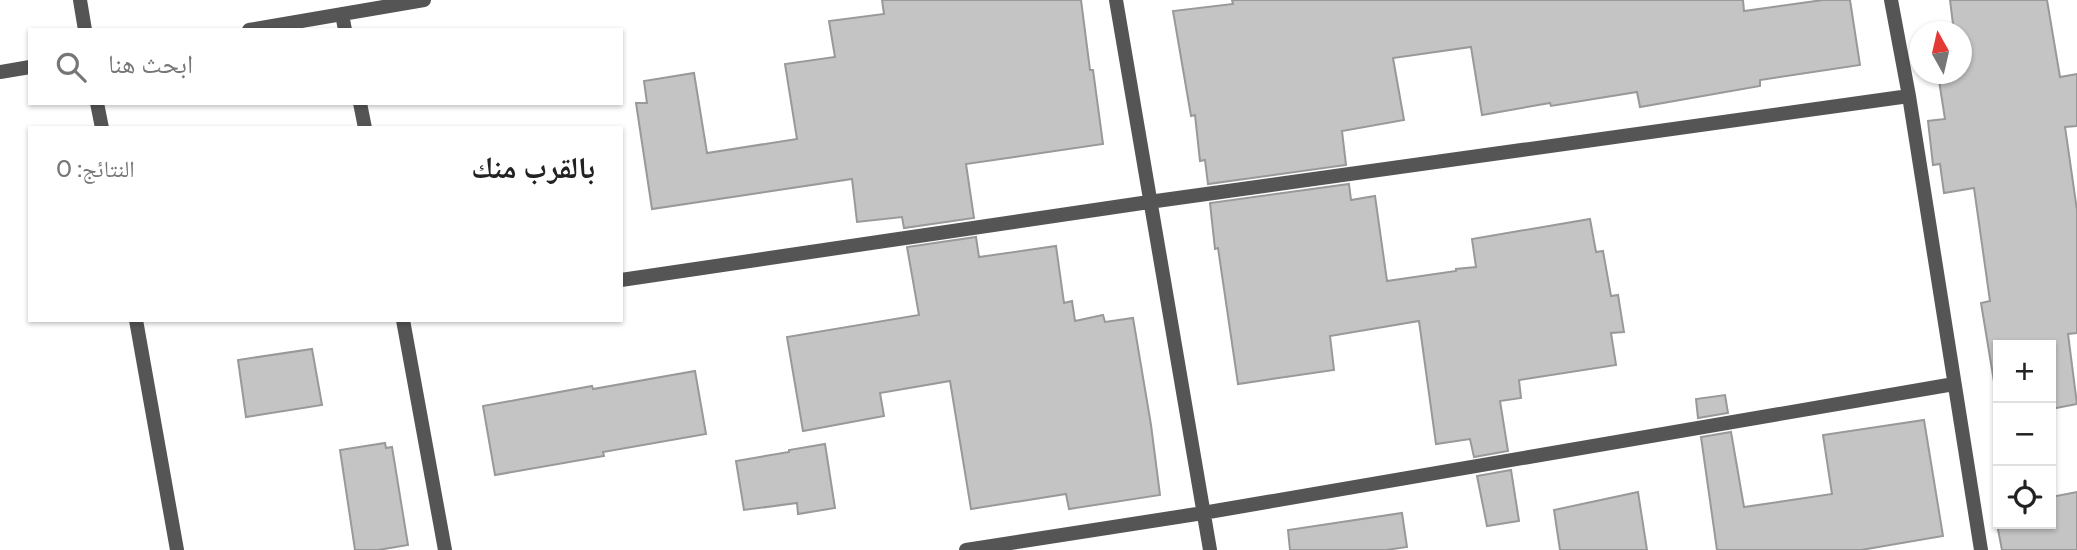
<!DOCTYPE html>
<html lang="ar">
<head>
<meta charset="utf-8">
<style>
	body { margin:0; font-family:Cabin,"Noto Naskh Arabic",sans-serif; background:#f2f2f2; color:#222; direction:rtl }
	.controls { position:absolute; right:21px; bottom:21px; display:grid; overflow:hidden; border-radius:0px; box-shadow:0 2px 5px #0004 }
	.controls button { width:63px; height:63px; display:grid; place-items:center; padding:0; border:0; border-bottom:2px solid #e0e0e0; background:#fff; color:#222; font:35px sans-serif }
	.compass { position:absolute; left:1909px; top:21px; width:63px; height:63px; border-radius:50%; background:#fff; box-shadow:0 2px 5px #0004; rotate:352deg }
	.list { margin:0; padding:0; list-style:none }
	h2 { display:flex; justify-content:space-between; align-items:center; height:91px; margin:0; padding:0 28px; font-size:30px }
	h2 small { font-size:23px; font-weight:400; color:#767676 }
	.icon { flex:none; width:38px; height:38px; fill:none; stroke:currentColor; stroke-width:2; stroke-linecap:round; stroke-linejoin:round }
	.map { position:relative; flex:none; width:2077px; height:550px; overflow:hidden; direction:ltr }
	.search { position:absolute; background:#fff; box-shadow:0 2px 5px #0004; left:28px; top:28px; width:595px; height:77px; display:flex; align-items:center; gap:18px; box-sizing:border-box; padding:0 24px; border-radius:0px; color:#767676; font-size:26px }
	.panel { position:absolute; background:#fff; box-shadow:0 2px 5px #0004; left:28px; top:126px; width:595px; height:196px; border-radius:0px; direction:rtl }
	.map>svg:first-child { display:block }
	.building { fill:#c4c4c4; stroke:#999; stroke-width:2 }
	.lines { fill:none; stroke-linecap:round; stroke-linejoin:round }
	.minor { stroke:#555; stroke-width:14 }
	.tertiary { stroke:#555; stroke-width:14 }
</style>
</head>
<body>
<div class="map">
<svg width="2077" height="550" viewBox="0 0 2077 550">
	<rect width="100%" height="100%" fill="#fff"/>
	<path class="building" d="M882 0H1081L1090 70H1093L1103 144 966 164 974 218 904 228 902 217 857 222 852 179 652 209 636 103H647L644 81 694 73 707 153 797 139 785 64 835 57 829 21 884 14Z
		M1232 0H1743L1744 11 1823 0H1850L1860 65 1760 80V86L1640 107 1637 92 1551 106 1550 103 1482 115 1471 47 1393 58 1404 120 1342 131 1346 165 1208 184 1205 160 1200 161 1195 115 1191 116 1173 11 1233 4Z
		M1950 0H2047L2060 77 2077 74V126L2065 127 2077 210V333L2068 334 2077 404 2051 409V345H1998V406L1981 303 1990 301 1974 188 1944 193 1940 164 1933 165 1928 121 1945 119 1938 74H1962V32H1954Z
		M1349 184 1351 200 1375 196 1387 281 1456 271V269L1476 267 1472 239 1590 219 1596 252 1603 251 1611 296 1618 295 1624 332 1611 333 1616 365 1519 380 1521 398 1500 401 1508 451 1474 457 1470 439 1436 444 1419 321 1330 336 1334 370 1238 384 1218 248 1215 249 1210 203Z
		M976 237 979 257 1056 246 1064 303 1072 301 1075 321 1103 315 1105 322 1133 318 1151 425 1160 495 1069 509 1066 494 971 509 950 381 880 393 884 416 803 431 787 337 919 315 907 247Z
		M312 349 322 405 246 417 238 360Z
		M695 371 706 434 603 452 604 456 495 475 483 406 592 386 593 389Z
		M1725 395 1728 413 1698 418 1696 399Z
		M1924 420 1943 536 1861 550H1717L1701 437 1731 432 1744 507 1832 494 1823 435Z
		M385 443 386 448 392 447 408 545 378 550H355L340 450Z
		M825 444 835 508 798 514 797 503 744 510 736 461 789 452V450Z
		M1511 470 1519 521 1487 526 1477 476Z
		M1638 492 1647 550H1560L1554 510Z
		M2077 492V550H2002L1994 509 1998 508V524H2051V497Z
		M1402 513 1407 547 1386 550H1290L1288 530Z"/>
	<g class="lines">
		<path class="minor" d="M1116 0 1210 550
			M1891 0 1909 96 1981 550
			M342 14 345 30
			M249 30 424 0
			M0 72 30 67
			M360 103 365 128
			M621 280 1149 202 1909 96
			M403 320 445 550
			M966 550 1203 513 1954 384"/>
		<path class="tertiary" d="M80 0 85 30
			M97 103 102 128
			M136 320 177 550"/>
	</g>
</svg>
<div class="controls">
<button>+</button>
<button>−</button>
<button><svg class="icon" aria-label="locate" viewBox="0 0 24 24"><circle cx="12" cy="12" r="6"/><path d="M12 2v4M12 18v4M2 12h4M18 12h4"/></svg></button>
</div>
<svg class="compass" viewBox="-18 -18 36 36"><path d="M0-13l5 13h-10z" fill="#e53935"/><path d="M0 13l5-13h-10z" fill="#767676"/></svg>
<div class="search"><svg class="icon" aria-label="search" viewBox="0 0 24 24"><circle cx="10" cy="10" r="6"/><path d="M15 15l6 6"/></svg>ابحث هنا</div>
<section class="panel">
<h2>بالقرب منك<small>النتائج: 0</small></h2>
<ul class="list">
</ul>
</section>
</div>
</body>
</html>
